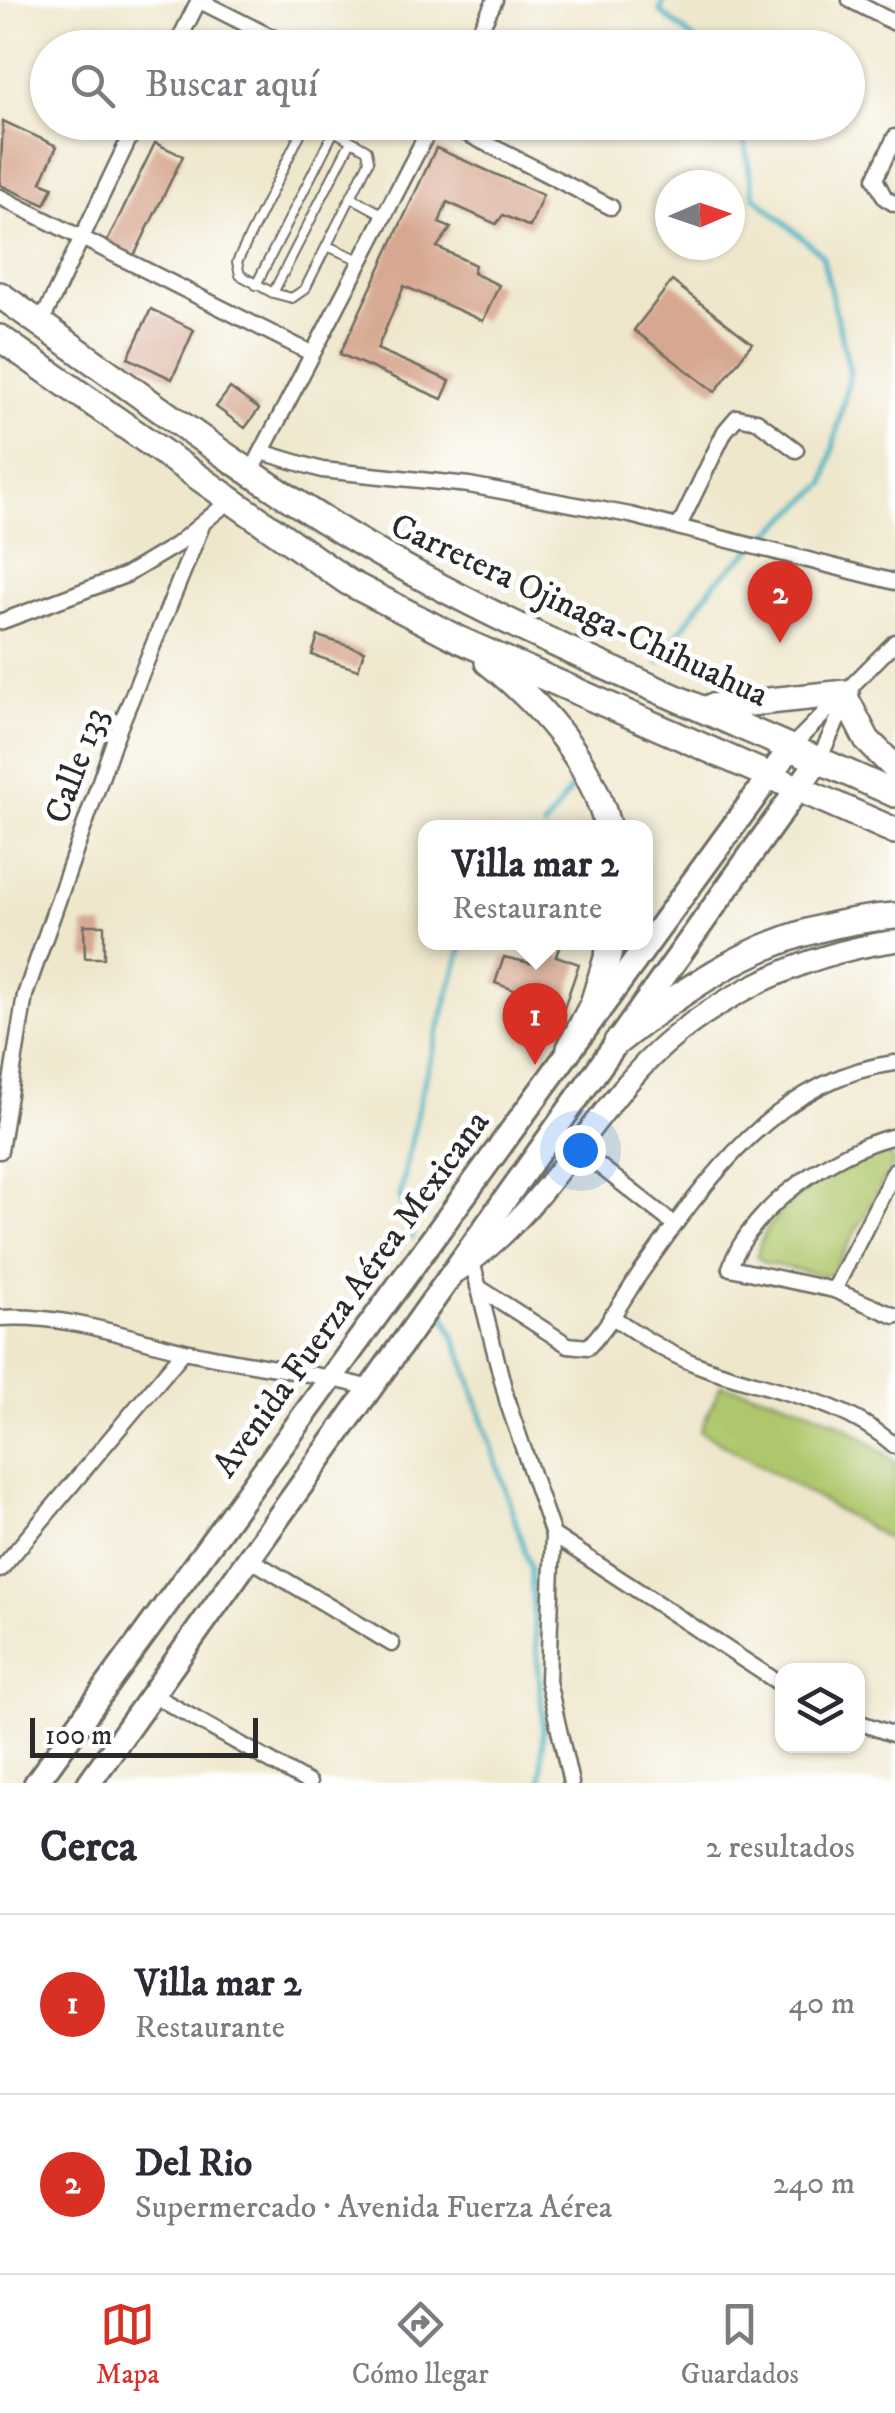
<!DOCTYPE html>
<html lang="es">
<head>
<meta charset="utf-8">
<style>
	body { margin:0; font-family:"IM FELL DW Pica",serif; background:#f7f7f7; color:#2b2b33 }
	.controls { position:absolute; right:30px; bottom:30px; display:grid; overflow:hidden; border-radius:20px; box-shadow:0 2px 8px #0004 }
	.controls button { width:90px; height:90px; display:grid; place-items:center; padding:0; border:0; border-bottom:2px solid #e1e1e2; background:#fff; color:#2b2b33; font:50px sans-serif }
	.compass { position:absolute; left:655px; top:170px; width:90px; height:90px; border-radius:50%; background:#fff; box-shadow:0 2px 8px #0004; rotate:88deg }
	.scale { position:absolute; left:30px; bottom:25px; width:228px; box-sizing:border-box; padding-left:10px; border:5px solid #2b2b2b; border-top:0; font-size:28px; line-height:35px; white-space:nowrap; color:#2b2b2b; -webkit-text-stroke:8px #fff; paint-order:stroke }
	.you { position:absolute; left:580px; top:1150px; width:35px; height:35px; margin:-25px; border:8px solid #fff; border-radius:50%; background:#1a73e8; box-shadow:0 0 0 15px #1a73e833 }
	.badge { display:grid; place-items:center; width:65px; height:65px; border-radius:50%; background:#d93025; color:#fff; font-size:32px; font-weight:700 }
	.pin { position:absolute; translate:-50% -82px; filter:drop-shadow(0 2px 5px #0008) }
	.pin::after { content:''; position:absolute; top:52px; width:35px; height:30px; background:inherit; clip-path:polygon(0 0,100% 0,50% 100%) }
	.popup { position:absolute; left:418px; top:820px; width:235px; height:130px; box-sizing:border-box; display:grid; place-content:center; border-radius:20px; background:#fff; filter:drop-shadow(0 2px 8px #0005); font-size:32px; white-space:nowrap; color:#7c7c81 }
	.popup b { font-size:38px; color:#2b2b33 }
	.popup::after { content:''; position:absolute; left:50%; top:100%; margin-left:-20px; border:20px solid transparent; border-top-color:#fff }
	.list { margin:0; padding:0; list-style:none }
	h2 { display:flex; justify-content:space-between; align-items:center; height:130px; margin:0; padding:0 40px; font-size:42px }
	h2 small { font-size:32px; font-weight:400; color:#7c7c81 }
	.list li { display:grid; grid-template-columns:65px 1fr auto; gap:30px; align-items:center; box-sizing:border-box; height:180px; padding:0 40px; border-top:2px solid #e1e1e2 }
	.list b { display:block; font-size:38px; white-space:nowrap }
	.list p { margin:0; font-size:32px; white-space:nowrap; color:#7c7c81 }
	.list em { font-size:32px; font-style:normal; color:#7c7c81 }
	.icon { flex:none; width:55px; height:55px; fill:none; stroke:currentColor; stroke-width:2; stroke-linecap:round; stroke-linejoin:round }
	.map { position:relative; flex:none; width:895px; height:1783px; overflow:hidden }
	.search { position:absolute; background:#fff; box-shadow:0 2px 8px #0004; left:30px; right:30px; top:30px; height:110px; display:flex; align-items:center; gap:25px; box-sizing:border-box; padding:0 35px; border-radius:55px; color:#7c7c81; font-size:38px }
	.sheet { height:490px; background:#fff }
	nav { display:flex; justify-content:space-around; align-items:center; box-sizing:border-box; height:140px; border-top:2px solid #e1e1e2; background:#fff; font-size:28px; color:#7c7c81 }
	nav a { display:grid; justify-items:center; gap:5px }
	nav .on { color:#d93025 }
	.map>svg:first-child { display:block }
	.green { fill:#afc76c; stroke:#6d794c; stroke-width:2.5 }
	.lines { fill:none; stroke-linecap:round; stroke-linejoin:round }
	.stream { stroke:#46b3c3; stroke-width:5 }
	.building { fill:#d7a891 }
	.lane-casing { stroke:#706d63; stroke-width:12 }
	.street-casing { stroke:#706d63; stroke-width:19 }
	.secondary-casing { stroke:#706d63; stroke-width:25 }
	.primary-casing { stroke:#706d63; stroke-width:28 }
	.highway-casing { stroke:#706d63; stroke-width:30 }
	.lane { stroke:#fff; stroke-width:8 }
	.street { stroke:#fff; stroke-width:14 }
	.secondary { stroke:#fff; stroke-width:20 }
	.primary { stroke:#fff; stroke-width:22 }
	.highway { stroke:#fff; stroke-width:25 }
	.labels { text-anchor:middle; stroke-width:10; stroke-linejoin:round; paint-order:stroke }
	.street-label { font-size:35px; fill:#2b2b2b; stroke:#fff }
</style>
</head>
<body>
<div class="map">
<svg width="895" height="1783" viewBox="0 0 895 1783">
	<rect width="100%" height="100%" fill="#fff"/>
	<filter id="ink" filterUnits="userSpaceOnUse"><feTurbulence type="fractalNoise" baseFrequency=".01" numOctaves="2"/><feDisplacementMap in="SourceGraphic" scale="20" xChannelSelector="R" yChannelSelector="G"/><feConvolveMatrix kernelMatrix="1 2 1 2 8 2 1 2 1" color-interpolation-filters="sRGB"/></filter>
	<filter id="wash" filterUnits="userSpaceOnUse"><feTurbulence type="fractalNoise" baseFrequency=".0048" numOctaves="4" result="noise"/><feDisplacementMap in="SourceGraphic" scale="40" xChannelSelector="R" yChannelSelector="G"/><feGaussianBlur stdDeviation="2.25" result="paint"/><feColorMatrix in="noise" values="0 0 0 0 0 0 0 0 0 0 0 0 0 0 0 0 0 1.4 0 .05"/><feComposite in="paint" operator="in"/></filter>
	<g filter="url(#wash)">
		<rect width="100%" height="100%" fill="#efe7cc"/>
		<path class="green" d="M889 1150 894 1163 833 1272 825 1276 764 1263 757 1257C761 1209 845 1154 889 1150Z
			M721 1385C787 1398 843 1417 895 1462V1543L700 1431Z"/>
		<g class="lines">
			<path class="stream" d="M664 0 660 11 704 48
				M659 662 714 583 825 484 850 372 822 255 754 196 741 122
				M544 828 579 777
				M413 1237 400 1196 422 1090 463 942
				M443 1311 464 1361 530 1567 543 1721 541 1783"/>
		</g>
		<g id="blocks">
			<path class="building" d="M3 121 57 146 41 182 53 187 45 205 0 185Z
				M627 122H666L658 138Z
				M155 143 183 156 131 262 104 248Z
				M436 148 543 195 530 227 503 215 496 224 447 202 439 223 451 228 437 247 475 265 473 273 499 285 483 321 404 286 377 349 450 381 442 399 340 354Z
				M672 281 752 343 715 392 634 330Z
				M151 309 194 330 172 379 128 358Z
				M230 388 259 409 245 428 216 407Z
				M318 636 364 651 358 670 312 655Z
				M84 925H104V958H85Z
				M542 942H561L556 956 579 964 564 1008 495 983 504 957 534 964Z"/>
		</g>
	</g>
	<g filter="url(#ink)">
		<use href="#blocks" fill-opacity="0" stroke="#706d63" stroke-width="2.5"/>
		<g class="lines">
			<g class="lane-casing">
				<path id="lane" d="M334 131 364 148 367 150 369 161 305 289 292 298 273 293 351 141
					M351 197 384 215
					M327 246 360 260
					M256 285 334 131 321 122
					M273 293 240 275 237 262 306 122"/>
			</g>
			<g class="street-casing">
				<path id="street" d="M198 0 293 48
					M850 0 895 23
					M175 48 199 0
					M471 48 495 0
					M444 122 611 207
					M895 137 875 179 885 198 895 204
					M0 197 311 353
					M41 323 137 122
					M262 452 322 470 469 485 630 515 895 582
					M258 459 433 122
					M679 526 725 431 737 417 757 421 796 450
					M0 622 126 575 176 545 228 502
					M791 747 895 642
					M819 759 848 698
					M895 1136C835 1150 750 1207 730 1268L834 1290 895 1316
					M578 1149 675 1225
					M0 1151 25 995 114 741 203 523
					M472 1261 508 1404 553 1535 782 1685
					M478 1287 568 1345 588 1347C607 1328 622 1301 637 1278 701 1187 774 1078 895 1063
					M834 1290 895 1170
					M611 1316C639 1335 666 1353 698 1365 765 1391 839 1396 895 1446
					M0 1318C64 1314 120 1335 181 1350 243 1365 307 1370 369 1388
					M553 1535 548 1681 571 1783
					M250 1559 392 1644
					M0 1570 184 1351
					M155 1696 309 1783
					M858 1722 895 1735"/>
			</g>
			<g class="secondary-casing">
				<path id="secondary" d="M458 1271C532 1221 573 1146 630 1080 694 1005 798 954 895 941"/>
			</g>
			<g class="primary-casing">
				<path id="primary" d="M36 1783 791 747
					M89 1783 819 759"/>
			</g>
			<g class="highway-casing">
				<path id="highway" d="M0 295C121 380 240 472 368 547 535 644 719 714 895 794
					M0 338 348 582 460 640 895 831
					M488 662C542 705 591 759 608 828
					M847 701 867 740 895 768
					M711 707 846 693
					M617 1042C705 972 780 925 895 916
					M570 1048 593 1004 612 942"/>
			</g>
			<use href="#lane" class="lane"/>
			<use href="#street" class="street"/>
			<use href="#secondary" class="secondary"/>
			<use href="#primary" class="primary"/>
			<use href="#highway" class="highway"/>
		</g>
	</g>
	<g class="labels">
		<g class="street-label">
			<text transform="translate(580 609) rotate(25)" y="12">Carretera Ojinaga-Chihuahua</text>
			<text transform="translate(75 765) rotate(-70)" y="12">Calle 133</text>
			<text transform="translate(350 1293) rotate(-54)" y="12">Avenida Fuerza Aérea Mexicana</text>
		</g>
	</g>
</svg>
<div class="controls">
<button><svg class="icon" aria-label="layers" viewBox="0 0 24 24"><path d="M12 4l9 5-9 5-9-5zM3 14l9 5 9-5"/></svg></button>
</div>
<svg class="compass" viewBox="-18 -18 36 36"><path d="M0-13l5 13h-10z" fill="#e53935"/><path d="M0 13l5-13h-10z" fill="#7c7c81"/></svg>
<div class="scale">100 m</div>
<div class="you"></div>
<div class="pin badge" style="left:535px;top:1065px">1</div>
<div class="popup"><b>Villa mar 2</b>Restaurante</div>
<div class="pin badge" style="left:780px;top:643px">2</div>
<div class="search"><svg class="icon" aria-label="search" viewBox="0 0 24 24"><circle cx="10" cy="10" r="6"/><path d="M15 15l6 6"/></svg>Buscar aquí</div>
</div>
<section class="sheet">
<h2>Cerca<small>2 resultados</small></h2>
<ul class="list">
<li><span class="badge">1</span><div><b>Villa mar 2</b><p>Restaurante</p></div><em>40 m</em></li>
<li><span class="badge">2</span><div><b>Del Rio</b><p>Supermercado · Avenida Fuerza Aérea</p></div><em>240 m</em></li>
</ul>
</section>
<nav>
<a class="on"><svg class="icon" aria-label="map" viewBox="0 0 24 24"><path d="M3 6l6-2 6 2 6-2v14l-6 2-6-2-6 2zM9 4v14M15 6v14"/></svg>Mapa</a>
<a><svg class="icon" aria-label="directions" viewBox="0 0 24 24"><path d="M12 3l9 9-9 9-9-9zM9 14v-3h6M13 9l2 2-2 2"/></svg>Cómo llegar</a>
<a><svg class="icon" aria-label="saved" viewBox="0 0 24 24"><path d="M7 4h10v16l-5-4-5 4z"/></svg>Guardados</a>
</nav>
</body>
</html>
